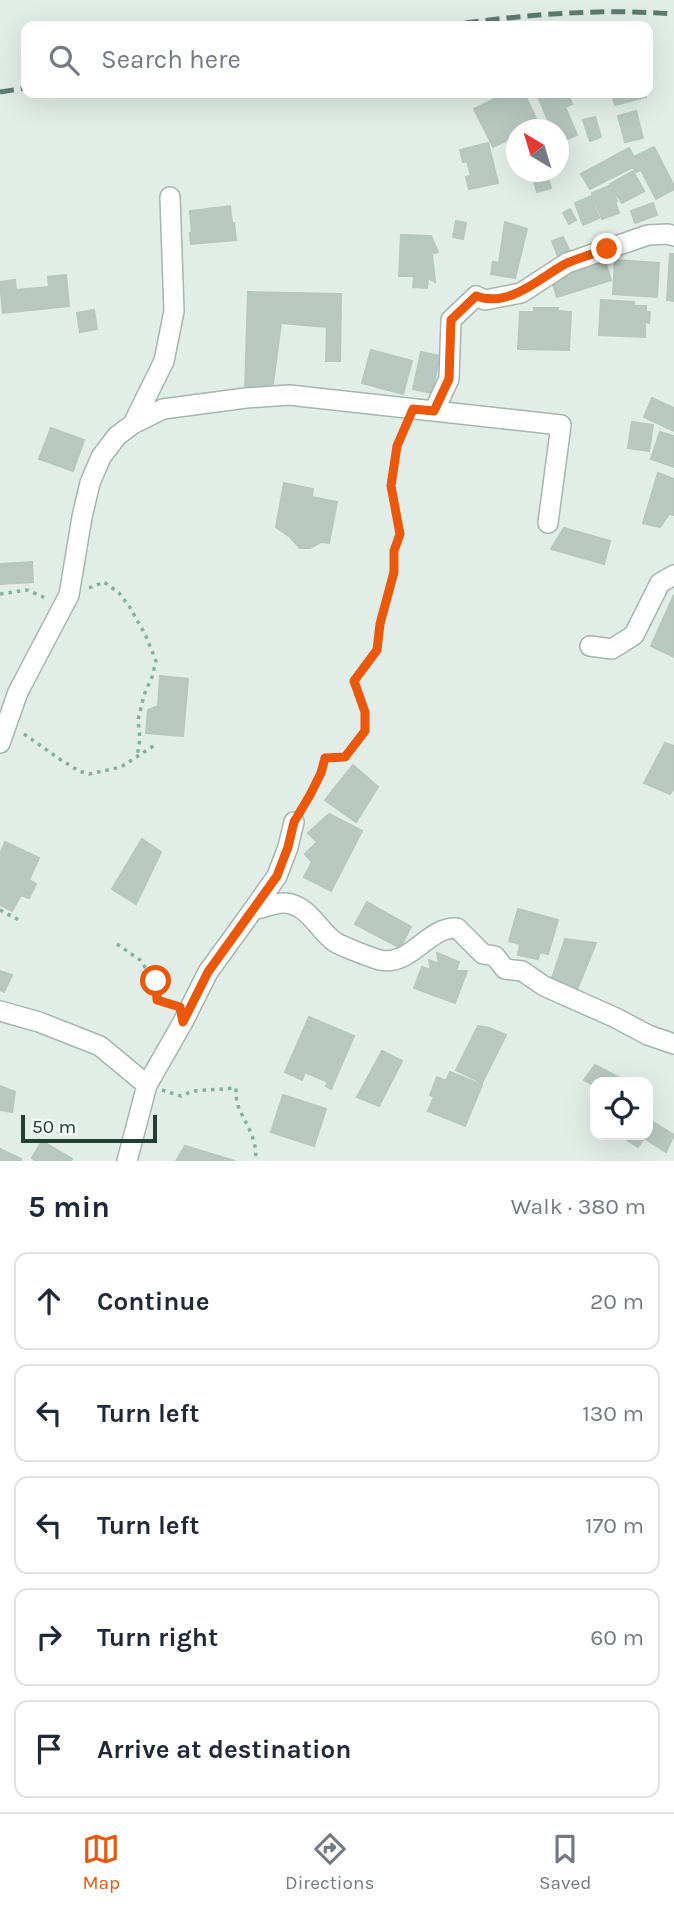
<!DOCTYPE html>
<html lang="en">
<head>
<meta charset="utf-8">
<style>
	body { margin:0; font-family:Karla,sans-serif; background:#f6f6f7; color:#1f2937 }
	.controls { position:absolute; right:21px; bottom:21px; display:grid; overflow:hidden; border-radius:14px; box-shadow:0 7px 28px #0002 }
	.controls button { width:63px; height:63px; display:grid; place-items:center; padding:0; border:0; border-bottom:2px solid #e0e1e3; background:#fff; color:#1f2937; font:35px sans-serif }
	.compass { position:absolute; left:506px; top:119px; width:63px; height:63px; border-radius:50%; background:#fff; box-shadow:0 7px 28px #0002; rotate:322deg }
	.scale { position:absolute; left:21px; bottom:18px; width:136px; box-sizing:border-box; padding-left:7px; border:4px solid #223f35; border-top:0; font-size:19px; line-height:24px; white-space:nowrap; color:#223f35; -webkit-text-stroke:5px #f4f9f6; paint-order:stroke }
	.stop { position:absolute; width:21px; height:21px; margin:-16px; border:5px solid #ea580c; border-radius:50%; background:#fff }
	.stop.end { background:#ea580c; border-color:#fff; box-shadow:0 2px 7px #0008 }
	.list { margin:0; padding:0; list-style:none }
	h2 { display:flex; justify-content:space-between; align-items:center; height:91px; margin:0; padding:0 28px; font-size:30px }
	h2 small { font-size:23px; font-weight:400; color:#747a83 }
	.list li { display:grid; grid-template-columns:46px 1fr auto; gap:21px; align-items:center; box-sizing:border-box; height:98px; margin:0 14px 14px; padding:0 14px; border:2px solid #e0e1e3; border-radius:14px }
	.list b { display:block; font-size:26px; white-space:nowrap }
	.list em { font-size:23px; font-style:normal; color:#747a83 }
	.icon { flex:none; width:38px; height:38px; fill:none; stroke:currentColor; stroke-width:2; stroke-linecap:round; stroke-linejoin:round }
	.map { position:relative; flex:none; width:674px; height:1161px; overflow:hidden }
	.search { position:absolute; background:#fff; box-shadow:0 7px 28px #0002; left:21px; right:21px; top:21px; height:77px; display:flex; align-items:center; gap:18px; box-sizing:border-box; padding:0 24px; border-radius:14px; color:#747a83; font-size:26px }
	.sheet { height:651px; background:#fff }
	nav { display:flex; justify-content:space-around; align-items:center; box-sizing:border-box; height:98px; border-top:2px solid #e0e1e3; background:#fff; font-size:19px; color:#747a83 }
	nav a { display:grid; justify-items:center; gap:4px }
	nav .on { color:#ea580c }
	.map>svg:first-child { display:block }
	.building { fill:#b8c8c0; stroke:#b5c7be; stroke-width:2 }
	.lines { fill:none; stroke-linecap:round; stroke-linejoin:round }
	.street-casing { stroke:#a5b5af; stroke-width:22 }
	.path { stroke:#82b29f; stroke-width:3.5; stroke-dasharray:3.5 5; stroke-linecap:butt }
	.street { stroke:#fff; stroke-width:19 }
	.rail { stroke:#5c7b70; stroke-width:5; stroke-dasharray:14 7; stroke-linecap:butt }
	.route { stroke:#ea580c; stroke-width:9 }
</style>
</head>
<body>
<div class="map">
<svg width="674" height="1161" viewBox="0 0 674 1161">
	<rect width="100%" height="100%" fill="#e3ede8"/>
	<path class="building" d="M507 93H524L539 125 531 130H516V136L493 147 474 109Z
		M545 93H567L572 104 565 107 577 135 558 143V130H552L538 96Z
		M612 93H645L646 97 615 105Z
		M636 111 643 138 625 142 618 116Z
		M595 117 601 137 590 141 583 120Z
		M488 143 498 183 469 189 466 177 471 176 467 161 463 162 460 150Z
		M654 147 674 186V189L656 199 641 170 636 172 633 167 590 189 581 174 629 148 634 157Z
		M633 171 644 191 622 203 610 184Z
		M541 172H546L551 188 537 192 532 174Z
		M611 185 617 201H615L619 213 602 219 592 193Z
		M591 196 599 218 583 225 575 203Z
		M653 203 657 215 635 223 631 211Z
		M230 206 232 223H234L236 240 191 244 190 233H192L190 211Z
		M570 209 576 220 569 224 563 213Z
		M456 221 466 223 463 239 453 237Z
		M505 222 527 229 515 278 491 274 493 262 499 263Z
		M401 235 431 236 438 252 432 254 435 282 428 278 427 288 413 287 414 276H399Z
		M563 237 571 254 559 259 552 241Z
		M670 254H674V301L667 300Z
		M615 260 659 263 657 297 613 294Z
		M605 261 611 280 557 297 551 279Z
		M66 275 69 306 3 313 0 282 15 280 16 290 49 287 48 277Z
		M248 292 341 294 340 361H326L327 327 281 323 273 384 245 390Z
		M601 300 634 302V306H646V312H650L649 323 645 322V337L599 335Z
		M534 308H558L557 311 571 312 569 350 518 349 520 312H534Z
		M94 310 97 329 80 332 77 313Z
		M371 350 412 361 403 394 362 383Z
		M421 352 440 356 432 393 413 389Z
		M652 398 674 408V431L644 417Z
		M632 422 653 425 649 451 628 448Z
		M51 428 84 440 73 471 39 459Z
		M660 432 674 436V467L651 459Z
		M658 473 674 479V515L669 514 660 527 643 523Z
		M284 483 313 489 312 497 337 502 329 543 321 542 310 548H300L290 537 276 527Z
		M564 528 610 541 604 564 551 549Z
		M32 562 33 582 0 584V564Z
		M674 595V657L651 646Z
		M160 676 188 679 183 736 146 733 148 710 158 706Z
		M665 743 674 746V788L670 794 644 783Z
		M353 765 378 787 356 822 325 800Z
		M329 814 362 831 331 891 304 877 312 862 305 854 317 842 308 833Z
		M142 839 161 852 136 904 112 889Z
		M5 842 39 858 29 880 36 884 29 898 21 895 12 911 0 905V854Z
		M367 902 411 927 400 948 355 924Z
		M518 909 558 920 548 954 540 952 538 959 518 955 520 944 509 941Z
		M565 939 596 943 576 992 552 978Z
		M437 953 459 962 456 971H467L455 1003 414 988 422 967 431 970 429 960 439 964Z
		M0 971 12 975 4 992 0 990Z
		M309 1017 354 1036 331 1089 326 1086 328 1082 305 1072 302 1080 285 1072Z
		M478 1026 489 1028 506 1035 482 1083 456 1070Z
		M382 1051 402 1061 379 1106 357 1097Z
		M595 1065 627 1082H595V1086L584 1080Z
		M450 1072 482 1085 465 1126 428 1111 434 1097 430 1095 437 1077 446 1081Z
		M0 1086 15 1092 12 1112 0 1110Z
		M283 1095 326 1109 314 1146 271 1132Z
		M648 1119 674 1135 666 1152 644 1138 638 1147 622 1137 623 1135H648Z
		M42 1141 72 1159 71 1161H36L32 1158Z
		M185 1146 235 1161H176Z
		M0 1149 21 1159 20 1161H0Z"/>
	<g class="lines">
		<g class="street-casing">
			<path id="street" d="M434 411 561 425 548 523
				M133 424 164 361 174 311 170 197
				M590 646 612 649 634 635 660 583 674 575
				M0 743 18 692 69 595 82 517 90 483 101 457 117 436 133 424 163 409 246 398 289 395 434 411 449 379 451 320 476 296 485 300 521 293 567 263 648 235 668 234 674 236
				M253 910 277 876 288 847 294 822
				M0 1011 39 1022 100 1046 147 1085
				M127 1161 147 1085 183 1022 208 972 253 910C263 908 276 902 285 903 309 905 317 929 335 942 341 946 372 958 380 960 411 967 428 926 457 928L483 954 495 956 505 969 522 971 544 986 616 1018 648 1035 674 1044"/>
		</g>
		<path class="path" d="M89 588 104 582 119 593 129 606 145 634 156 661 152 677 144 695 138 720 140 739 137 757
			M0 594 27 590 48 599
			M24 734 61 760 79 771 89 774 121 767 155 745
			M303 807 321 773 325 759 345 757 365 731 364 712 354 681 377 650 380 624 395 572 394 550 400 534 391 486 397 446 405 427
			M0 910 19 920
			M117 944 140 960 155 981 157 1000 172 1004
			M162 1090 181 1096 193 1091 236 1088C236 1094 236 1100 238 1106 245 1123 259 1141 255 1161"/>
		<use href="#street" class="street"/>
		<path class="rail" d="M444 26C520 15 597 8 674 14
			M0 92 26 88"/>
	</g>
	<g class="lines">
		<path class="route" d="M156 981 157 1000 180 1007 183 1022 208 972 277 876 288 847 294 822 310 795 321 773 325 758 345 757 365 731V712L354 681 377 650 380 624 394 572V551L400 534 391 486 397 446 413 409 434 411 449 379 451 320 476 296C509 308 538 279 565 264 578 258 593 254 607 249"/>
	</g>
</svg>
<div class="controls">
<button><svg class="icon" aria-label="locate" viewBox="0 0 24 24"><circle cx="12" cy="12" r="6"/><path d="M12 2v4M12 18v4M2 12h4M18 12h4"/></svg></button>
</div>
<svg class="compass" viewBox="-18 -18 36 36"><path d="M0-13l5 13h-10z" fill="#e53935"/><path d="M0 13l5-13h-10z" fill="#747a83"/></svg>
<div class="scale">50 m</div>
<div class="stop" style="left:156px;top:981px"></div>
<div class="stop end" style="left:607px;top:249px"></div>
<div class="search"><svg class="icon" aria-label="search" viewBox="0 0 24 24"><circle cx="10" cy="10" r="6"/><path d="M15 15l6 6"/></svg>Search here</div>
</div>
<section class="sheet">
<h2>5 min<small>Walk · 380 m</small></h2>
<ul class="list">
<li><svg class="icon" aria-label="ahead" viewBox="0 0 24 24"><path d="M12 20V5M6 11l6-6 6 6"/></svg><div><b>Continue</b></div><em>20 m</em></li>
<li><svg class="icon" aria-label="left" viewBox="0 0 24 24"><path d="M17 20v-9H6M10 6l-5 5 5 5"/></svg><div><b>Turn left</b></div><em>130 m</em></li>
<li><svg class="icon" aria-label="left" viewBox="0 0 24 24"><path d="M17 20v-9H6M10 6l-5 5 5 5"/></svg><div><b>Turn left</b></div><em>170 m</em></li>
<li><svg class="icon" aria-label="right" viewBox="0 0 24 24"><path d="M7 20v-9h11M14 6l5 5-5 5"/></svg><div><b>Turn right</b></div><em>60 m</em></li>
<li><svg class="icon" aria-label="arrive" viewBox="0 0 24 24"><path d="M6 21V4h12l-3 4 3 4H6"/></svg><div><b>Arrive at destination</b></div></li>
</ul>
</section>
<nav>
<a class="on"><svg class="icon" aria-label="map" viewBox="0 0 24 24"><path d="M3 6l6-2 6 2 6-2v14l-6 2-6-2-6 2zM9 4v14M15 6v14"/></svg>Map</a>
<a><svg class="icon" aria-label="directions" viewBox="0 0 24 24"><path d="M12 3l9 9-9 9-9-9zM9 14v-3h6M13 9l2 2-2 2"/></svg>Directions</a>
<a><svg class="icon" aria-label="saved" viewBox="0 0 24 24"><path d="M7 4h10v16l-5-4-5 4z"/></svg>Saved</a>
</nav>
</body>
</html>
